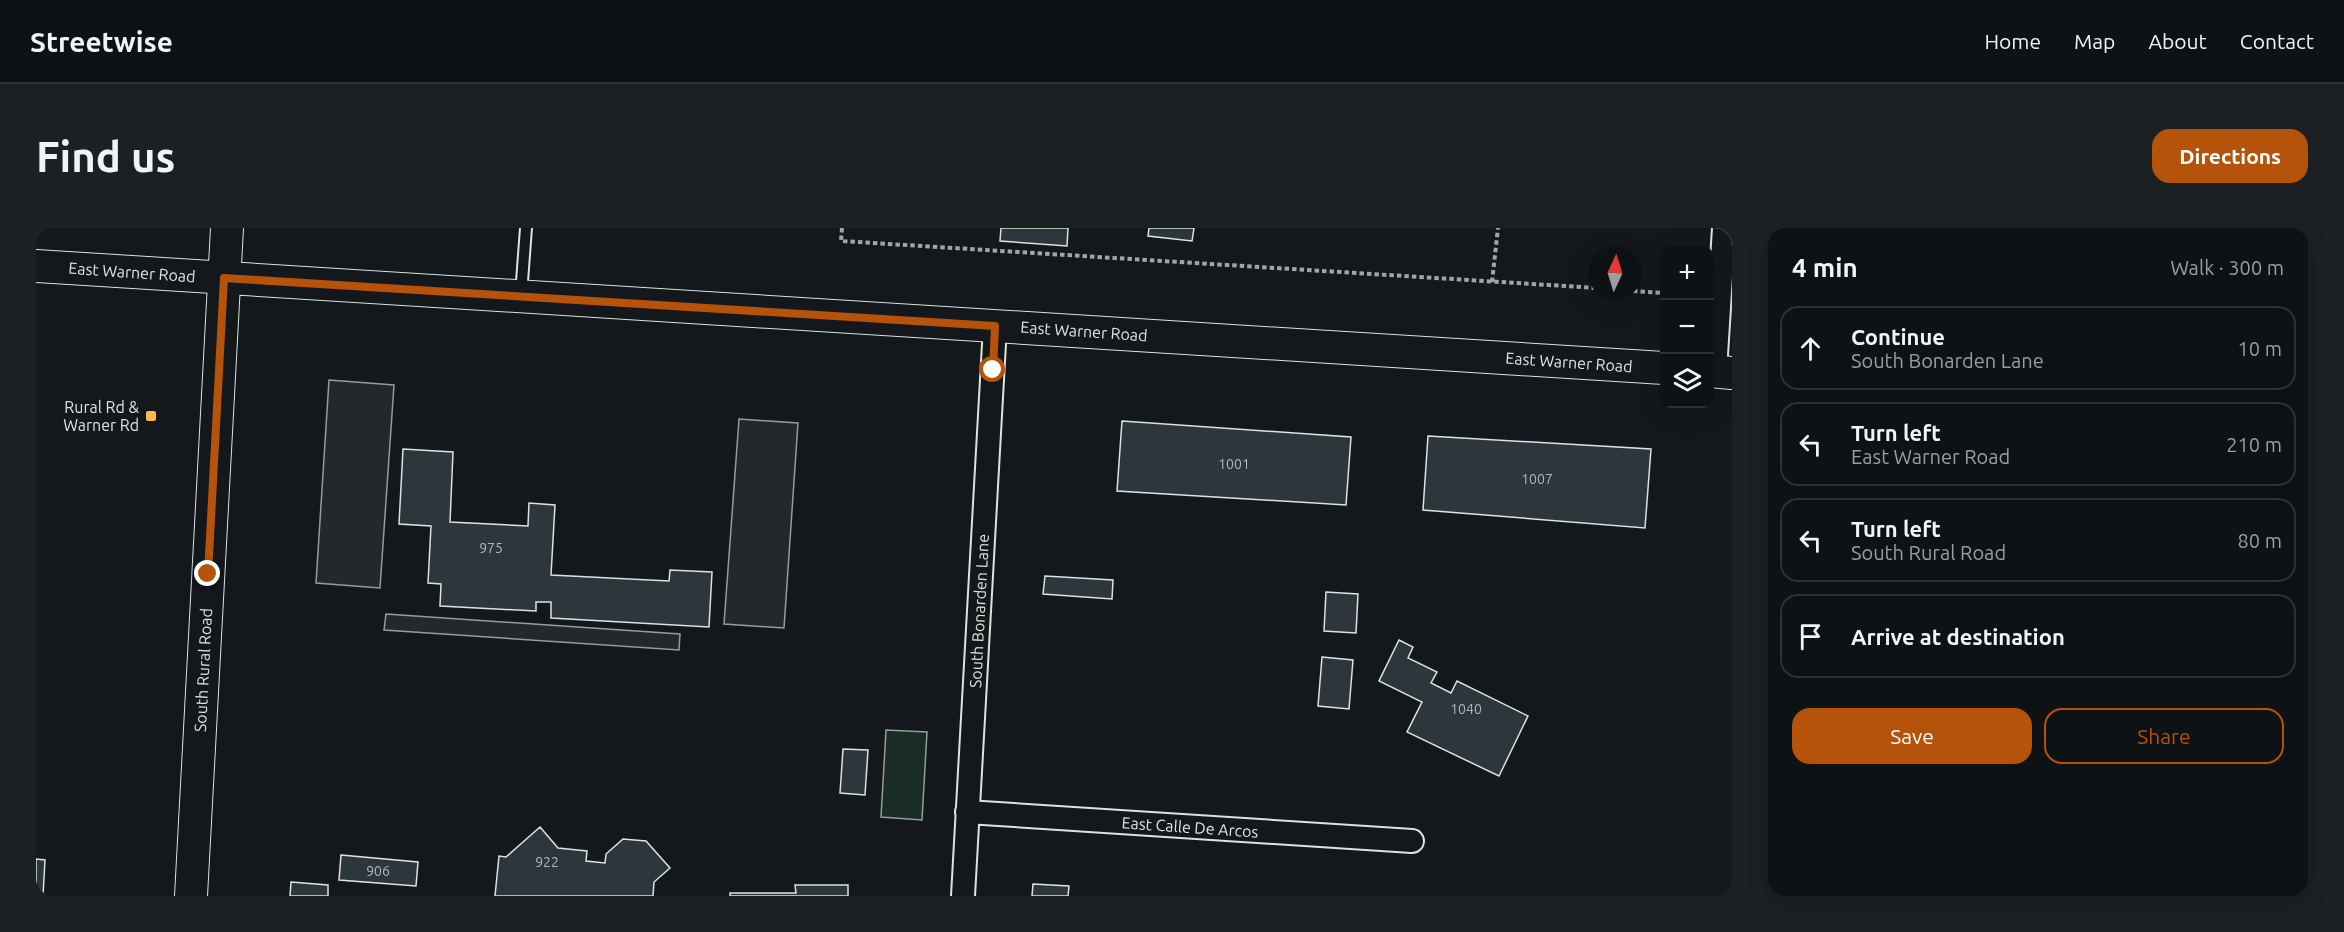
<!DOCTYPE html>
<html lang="en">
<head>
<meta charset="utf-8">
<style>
	body { margin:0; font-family:Ubuntu,sans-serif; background:#1d2022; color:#f1f3f6 }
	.controls { position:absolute; right:18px; top:18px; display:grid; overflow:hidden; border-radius:12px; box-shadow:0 6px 24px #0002 }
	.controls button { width:54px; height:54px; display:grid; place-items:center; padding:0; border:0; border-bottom:2px solid #2f3234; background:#0f1215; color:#f1f3f6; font:30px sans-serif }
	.compass { position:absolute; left:1552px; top:18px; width:54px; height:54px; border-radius:50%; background:#0f1215; box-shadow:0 6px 24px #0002; rotate:4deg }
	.stop { position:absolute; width:18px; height:18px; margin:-14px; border:4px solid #b45309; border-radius:50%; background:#fff }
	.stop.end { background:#b45309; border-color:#fff; box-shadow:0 2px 6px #0008 }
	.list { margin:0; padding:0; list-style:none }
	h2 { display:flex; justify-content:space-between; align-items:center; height:78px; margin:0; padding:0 24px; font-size:26px }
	h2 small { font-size:20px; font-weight:400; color:#9b9ea0 }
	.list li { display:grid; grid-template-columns:39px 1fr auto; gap:18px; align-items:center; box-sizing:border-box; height:84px; margin:0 12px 12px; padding:0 12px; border:2px solid #2f3234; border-radius:18px }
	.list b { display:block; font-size:22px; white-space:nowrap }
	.list p { margin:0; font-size:20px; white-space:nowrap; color:#9b9ea0 }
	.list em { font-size:20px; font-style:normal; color:#9b9ea0 }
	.actions { display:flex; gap:12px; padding:18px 24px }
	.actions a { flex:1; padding:14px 0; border:2px solid #b45309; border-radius:18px; text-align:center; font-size:21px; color:#b45309 }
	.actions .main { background:#b45309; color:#fff }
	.icon { flex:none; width:33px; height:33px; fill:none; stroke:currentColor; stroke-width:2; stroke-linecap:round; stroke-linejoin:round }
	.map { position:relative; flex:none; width:1696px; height:668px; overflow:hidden; border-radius:18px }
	header { display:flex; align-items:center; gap:36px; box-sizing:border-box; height:84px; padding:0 30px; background:#0f1215; border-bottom:2px solid #2f3234 }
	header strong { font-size:28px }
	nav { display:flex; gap:33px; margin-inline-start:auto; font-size:21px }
	.intro { display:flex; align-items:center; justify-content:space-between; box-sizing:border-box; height:144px; padding:0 36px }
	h1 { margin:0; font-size:42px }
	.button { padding:15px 27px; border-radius:18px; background:#b45309; color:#fff; font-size:21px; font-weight:700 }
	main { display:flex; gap:36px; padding:0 36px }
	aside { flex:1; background:#0f1215; border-radius:18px; box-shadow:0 6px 24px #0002 }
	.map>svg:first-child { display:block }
	.green { fill:#1a2d24; stroke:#939e99; stroke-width:1.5 }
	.parking { fill:#24282b; stroke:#939e99; stroke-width:1.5 }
	.building { fill:#2c363c; stroke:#d8e6dc; stroke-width:1.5 }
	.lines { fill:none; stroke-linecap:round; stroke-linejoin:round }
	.lane-casing { stroke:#d8e6dc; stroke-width:14 }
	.street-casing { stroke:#d8e6dc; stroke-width:26 }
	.secondary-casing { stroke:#d8e6dc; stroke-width:34 }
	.path { stroke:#9da8a2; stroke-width:4; stroke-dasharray:4.5 3; stroke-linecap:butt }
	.lane { stroke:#14181c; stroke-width:10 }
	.street { stroke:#14181c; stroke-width:22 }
	.secondary { stroke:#14181c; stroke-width:32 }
	.route { stroke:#b45309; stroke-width:8 }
	.poi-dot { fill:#ffb74d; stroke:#14181c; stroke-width:2 }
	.labels { text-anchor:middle; stroke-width:4.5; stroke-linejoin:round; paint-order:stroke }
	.number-label { font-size:14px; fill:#adbab4 }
	.street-label { font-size:16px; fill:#d8e6dc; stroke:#14181c }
	.poi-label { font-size:16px; fill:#d8e6dc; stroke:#14181c; text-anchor:end }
</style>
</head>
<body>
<header>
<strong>Streetwise</strong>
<nav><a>Home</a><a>Map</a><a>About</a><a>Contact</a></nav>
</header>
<div class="intro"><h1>Find us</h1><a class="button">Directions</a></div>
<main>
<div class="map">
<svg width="1696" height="668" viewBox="0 0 1696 668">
	<rect width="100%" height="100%" fill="#14181c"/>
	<path class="green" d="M850 502 891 504 886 592 845 589Z"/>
	<path class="parking" d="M293 152 358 157 344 360 280 355Z
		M703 191 762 195 748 400 688 396Z
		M350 386 644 406 643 422 348 402Z"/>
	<path class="building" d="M965 0H1032L1031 18 964 13Z
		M1113 0H1158L1156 13 1112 8Z
		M1086 193 1315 209 1310 277 1081 263Z
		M1392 208 1615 221 1609 300 1387 282Z
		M367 221 417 224 414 294 492 298 493 275 519 277 515 347 633 353 634 342 676 344 673 399 515 390V374H500V383L404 378 405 356 392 355 395 298 363 296Z
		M1009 348 1077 352 1076 371 1007 366Z
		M1290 364 1322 366 1320 405 1288 403Z
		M1363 412 1377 419 1372 430 1401 444 1395 455 1415 465 1421 453 1492 488 1463 548 1371 504 1386 474 1343 453Z
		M1286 429 1317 432 1313 481 1282 478Z
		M807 521 832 522 829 567 804 565Z
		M504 599 522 620 551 623 550 633 569 635 570 626 587 611 610 613 634 640 618 654 617 668H459L463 628 470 629Z
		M305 627 382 634 380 658 303 652Z
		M0 631 9 632 7 668H0Z
		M255 654 292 657V668H254Z
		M997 656 1033 658 1032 668H996Z
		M759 657H812V668H694V665H760Z"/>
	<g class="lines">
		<g class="lane-casing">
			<path id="lane" d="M485 67 490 0"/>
		</g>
		<g class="street-casing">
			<path id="street" d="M1679 143 1688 0
				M931 584 1376 613
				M927 668 959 98"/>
		</g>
		<g class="secondary-casing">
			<path id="secondary" d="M0 38 1628 140
				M1674 143 1696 145
				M155 668 191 0"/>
		</g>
		<path class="path" d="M806 0 805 13 1561 60
			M1456 54 1462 0
			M1597 63 1628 65"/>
		<use href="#lane" class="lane"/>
		<use href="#street" class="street"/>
		<use href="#secondary" class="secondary"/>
	</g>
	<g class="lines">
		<path class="route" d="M172 346 188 50 959 98 957 142"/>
	</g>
	<rect class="poi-dot" x="109" y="182" width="12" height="12" rx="3"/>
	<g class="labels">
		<g class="number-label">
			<text x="1198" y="241">1001</text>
			<text x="1501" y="256">1007</text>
			<text x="455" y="325">975</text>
			<text x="1430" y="486">1040</text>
			<text x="511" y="639">922</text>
			<text x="342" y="648">906</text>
		</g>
		<g class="street-label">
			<text transform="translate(96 44) rotate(4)" y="6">East Warner Road</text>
			<text transform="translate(1048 103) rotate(4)" y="6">East Warner Road</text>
			<text transform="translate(1533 134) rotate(4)" y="6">East Warner Road</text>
			<text transform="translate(943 383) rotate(-87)" y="6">South Bonarden Lane</text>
			<text transform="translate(167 442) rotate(-87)" y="6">South Rural Road</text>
			<text transform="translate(1154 599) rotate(4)" y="6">East Calle De Arcos</text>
		</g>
		<g class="poi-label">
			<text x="103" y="185">Rural Rd &amp;<tspan x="103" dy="18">Warner Rd</tspan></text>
		</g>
	</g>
</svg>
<div class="controls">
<button>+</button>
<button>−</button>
<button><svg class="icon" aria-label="layers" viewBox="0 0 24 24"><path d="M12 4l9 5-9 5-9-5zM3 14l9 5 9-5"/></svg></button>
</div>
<svg class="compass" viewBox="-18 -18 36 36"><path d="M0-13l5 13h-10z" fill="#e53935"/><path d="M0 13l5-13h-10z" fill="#9b9ea0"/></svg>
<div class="stop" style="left:957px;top:142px"></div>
<div class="stop end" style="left:172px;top:346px"></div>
</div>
<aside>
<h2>4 min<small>Walk · 300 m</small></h2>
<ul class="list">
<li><svg class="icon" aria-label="ahead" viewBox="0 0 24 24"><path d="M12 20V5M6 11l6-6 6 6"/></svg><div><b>Continue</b><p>South Bonarden Lane</p></div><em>10 m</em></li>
<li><svg class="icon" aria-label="left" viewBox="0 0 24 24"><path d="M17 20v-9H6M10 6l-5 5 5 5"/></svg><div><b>Turn left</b><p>East Warner Road</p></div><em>210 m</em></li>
<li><svg class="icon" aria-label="left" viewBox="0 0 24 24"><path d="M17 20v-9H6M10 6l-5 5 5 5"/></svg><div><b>Turn left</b><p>South Rural Road</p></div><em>80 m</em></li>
<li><svg class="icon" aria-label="arrive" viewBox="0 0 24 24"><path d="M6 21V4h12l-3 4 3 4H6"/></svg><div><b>Arrive at destination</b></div></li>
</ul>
<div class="actions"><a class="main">Save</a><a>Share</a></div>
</aside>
</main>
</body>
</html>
